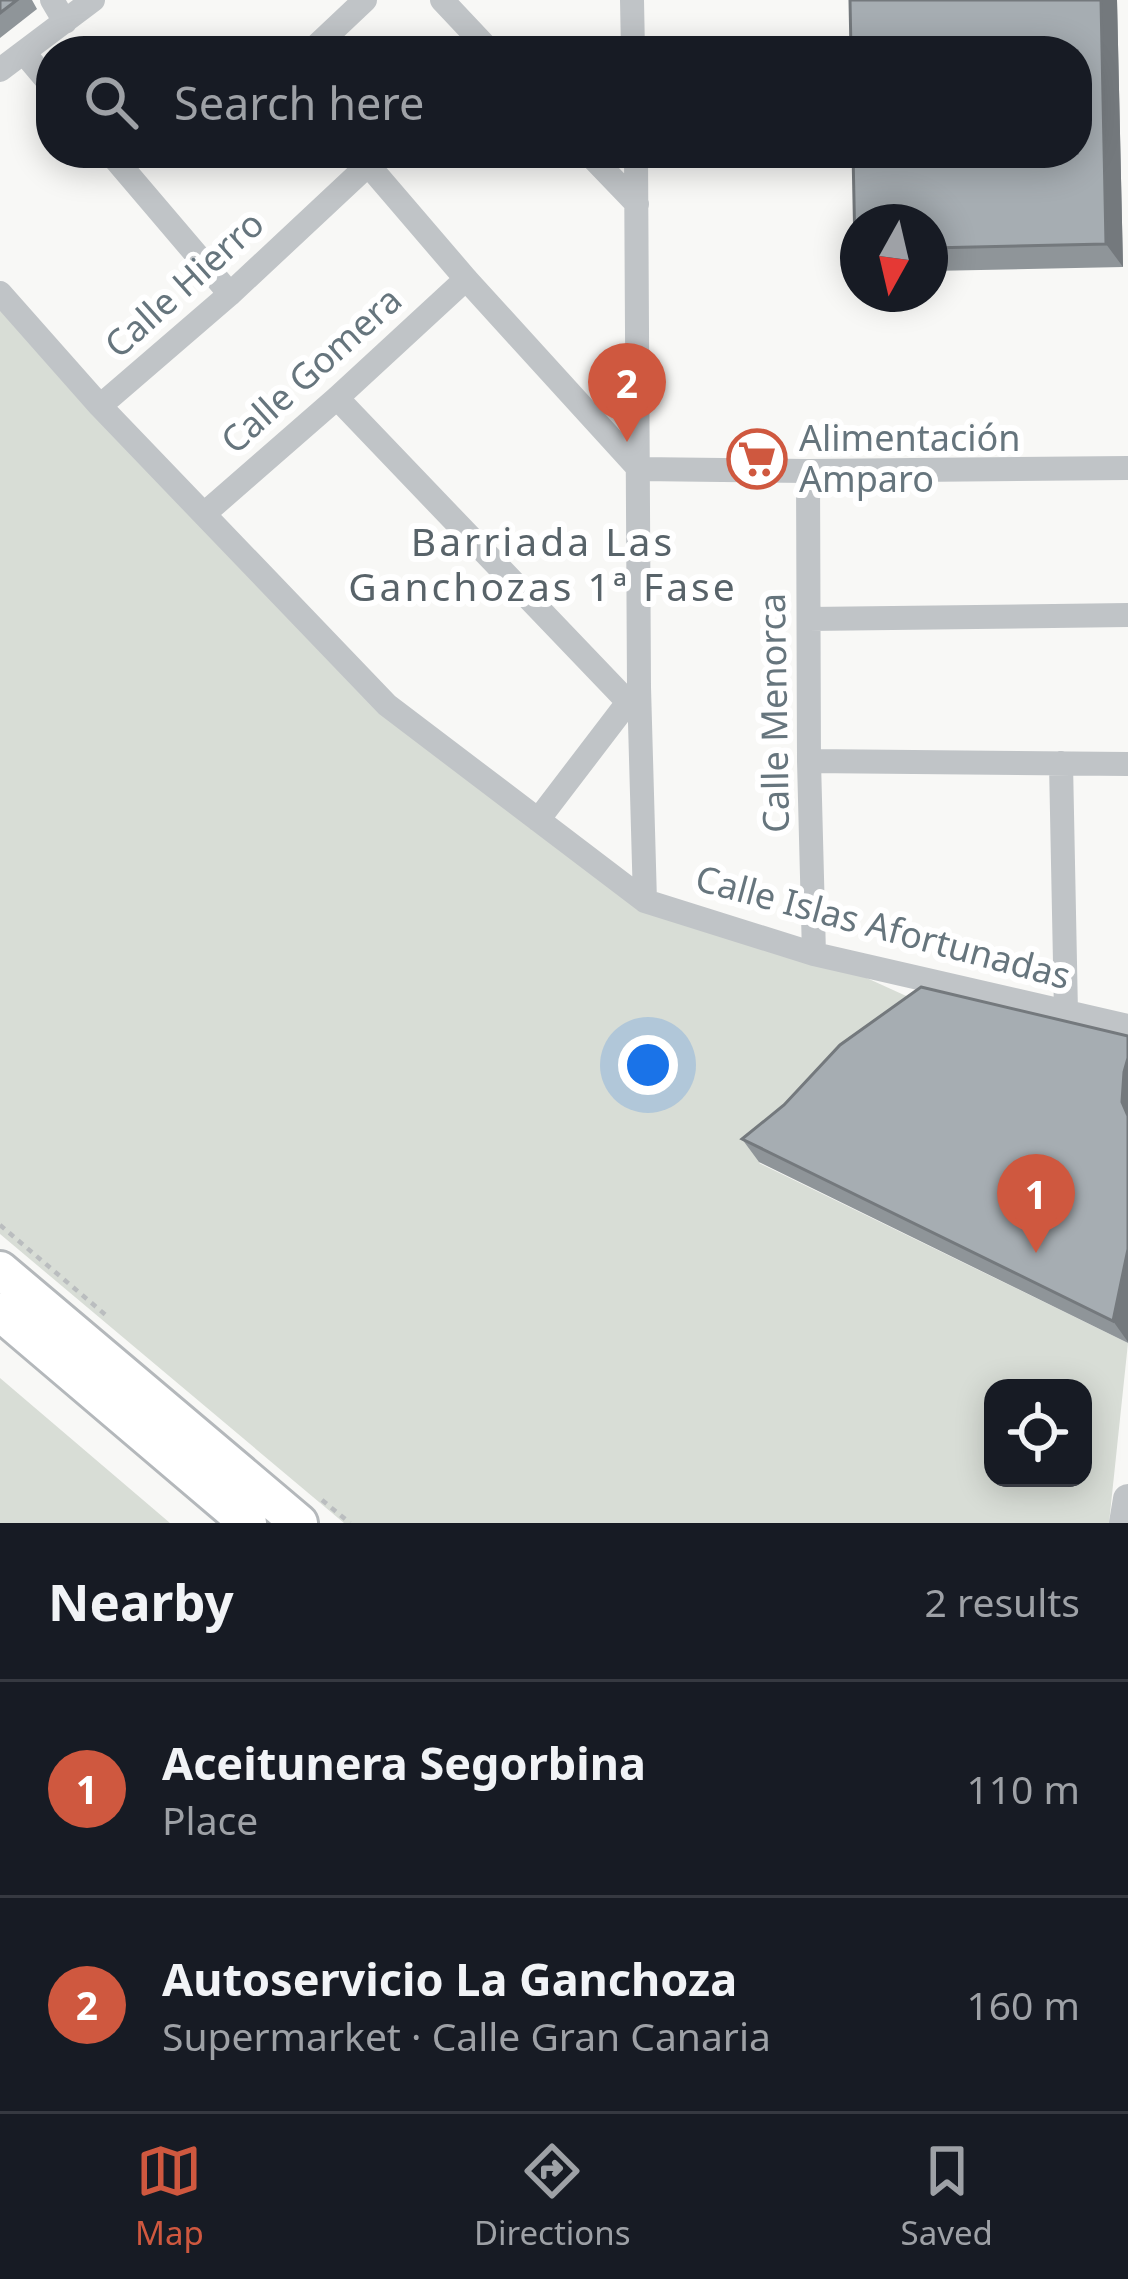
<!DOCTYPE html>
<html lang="en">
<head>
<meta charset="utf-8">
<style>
	body { margin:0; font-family:"Noto Sans",sans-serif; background:#242831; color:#f1f3f6 }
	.controls { position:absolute; right:36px; bottom:36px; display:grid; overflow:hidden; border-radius:24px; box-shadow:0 6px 30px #0003 }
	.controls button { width:108px; height:108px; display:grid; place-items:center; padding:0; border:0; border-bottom:3px solid #363941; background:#171b24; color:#f1f3f6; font:60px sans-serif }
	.compass { position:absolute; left:840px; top:204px; width:108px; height:108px; border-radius:50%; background:#171b24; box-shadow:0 6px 30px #0003; rotate:188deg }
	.you { position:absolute; left:648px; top:1065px; width:42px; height:42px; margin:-30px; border:9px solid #fff; border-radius:50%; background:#1a73e8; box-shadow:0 0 0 18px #1a73e833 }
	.badge { display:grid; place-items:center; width:78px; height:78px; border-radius:50%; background:#cf583f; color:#fff; font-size:39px; font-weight:700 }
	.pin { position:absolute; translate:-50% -99px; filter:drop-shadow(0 3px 6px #0008) }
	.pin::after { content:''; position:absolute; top:63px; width:42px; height:36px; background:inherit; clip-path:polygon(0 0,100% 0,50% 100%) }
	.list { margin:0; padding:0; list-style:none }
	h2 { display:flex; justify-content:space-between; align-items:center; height:156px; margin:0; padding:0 48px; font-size:51px }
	h2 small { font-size:39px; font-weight:400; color:#9ea1a6 }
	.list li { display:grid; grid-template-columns:78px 1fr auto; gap:36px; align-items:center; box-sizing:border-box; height:216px; padding:0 48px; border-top:3px solid #363941 }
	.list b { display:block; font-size:45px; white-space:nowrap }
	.list p { margin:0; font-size:39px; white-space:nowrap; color:#9ea1a6 }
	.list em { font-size:39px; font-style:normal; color:#9ea1a6 }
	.icon { flex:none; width:66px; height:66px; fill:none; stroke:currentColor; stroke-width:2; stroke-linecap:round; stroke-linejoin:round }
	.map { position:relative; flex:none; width:1128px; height:1523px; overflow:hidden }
	.search { position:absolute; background:#171b24; box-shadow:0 6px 30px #0003; left:36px; right:36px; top:36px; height:132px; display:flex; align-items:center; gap:30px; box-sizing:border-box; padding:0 42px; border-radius:48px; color:#9ea1a6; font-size:45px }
	.sheet { height:588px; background:#171b24 }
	nav { display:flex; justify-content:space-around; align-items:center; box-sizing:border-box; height:168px; border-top:3px solid #363941; background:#171b24; font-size:33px; color:#9ea1a6 }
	nav a { display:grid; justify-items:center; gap:6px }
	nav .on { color:#cf583f }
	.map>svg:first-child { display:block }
	.green { fill:#d8ddd6; fill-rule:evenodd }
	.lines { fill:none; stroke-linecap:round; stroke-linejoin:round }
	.primary-casing { stroke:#b4b8bb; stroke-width:42 }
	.path { stroke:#babdbf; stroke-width:4.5; stroke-dasharray:6 6; stroke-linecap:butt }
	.minor { stroke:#c0c4c7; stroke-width:24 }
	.tertiary { stroke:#c0c4c7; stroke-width:30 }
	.primary { stroke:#fff; stroke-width:36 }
	.wall { fill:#8f9599 }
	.shaded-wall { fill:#74797d }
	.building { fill:#a6adb2; stroke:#74797d; stroke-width:3 }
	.labels { text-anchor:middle; stroke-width:12; stroke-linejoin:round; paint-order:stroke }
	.street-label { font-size:36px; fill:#66757d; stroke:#fff }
	.poi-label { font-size:36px; fill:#66757d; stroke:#fff; text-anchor:start }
	.neighbourhood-label { font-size:39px; letter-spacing:3px; fill:#586369; stroke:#fff }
</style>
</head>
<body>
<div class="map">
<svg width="1128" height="1523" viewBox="0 0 1128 1523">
	<rect width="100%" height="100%" fill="#f8f8f6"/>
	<path class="green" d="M0 293 387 705 645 901 814 954 937 1010 759 1163 1128 1343 1109 1523H344L0 1234ZM993 1388H1083V1478H993Z
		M0 1378 170 1523H0Z"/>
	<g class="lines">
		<g class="primary-casing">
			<path id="primary" d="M0 1270 299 1523
				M0 1312 248 1523"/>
		</g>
		<path class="path" d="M0 1225 108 1317
			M322 1500 350 1523"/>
		<path class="minor" d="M52 0 65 22
			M442 0 490 51
			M632 0 633 51
			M311 51 365 0
			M24 53 51 85
			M0 70 93 0
			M110 153 230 294
			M358 153 466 279 639 469 808 471 1128 468
			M588 153 637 204
			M636 153 639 687 645 901
			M0 293 100 406 387 705 645 901 814 954 1128 1026
			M337 398 628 702
			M100 406 230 294 368 165
			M808 471 809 761 814 954
			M204 514 337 398 466 279
			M809 619 1128 615
			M809 761 1128 764
			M1061 763 1066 1013
			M538 820 638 689"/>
		<path class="tertiary" d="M1124 1523 1128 1499"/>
		<use href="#primary" class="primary"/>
	</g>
	<path class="wall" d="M0 0H32L37 9 0 38Z
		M850 0H1117L1123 267 930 271V222H858V253L855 249 853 153H1077V51H851Z
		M1128 1036V1343L759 1162 742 1139Z"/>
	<path class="shaded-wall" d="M1101 0H1117L1123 267 1106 244Z
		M1128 1058V1116L1122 1102 1124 1072Z
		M1128 1249V1342L1113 1321Z"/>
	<path class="building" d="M0 0H17L0 13Z
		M850 0H1101L1106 244 930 248V222H858V249H855L853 153H1077V51H851Z
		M921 987 1128 1036V1058L1124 1072 1122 1102 1128 1116V1249L1113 1321 742 1139 784 1105 840 1045Z"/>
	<defs>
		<g id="supermarket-ring" transform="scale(3)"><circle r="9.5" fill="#fff" stroke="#cf583f" stroke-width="1.5"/><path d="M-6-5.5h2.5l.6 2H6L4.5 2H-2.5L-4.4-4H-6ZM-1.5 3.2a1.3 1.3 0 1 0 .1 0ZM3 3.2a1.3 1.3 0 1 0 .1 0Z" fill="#cf583f"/></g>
	</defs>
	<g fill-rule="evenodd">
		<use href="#supermarket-ring" x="757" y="459"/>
	</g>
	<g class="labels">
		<g class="street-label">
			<text transform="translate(184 284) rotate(-42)" y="13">Calle Hierro</text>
			<text transform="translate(311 370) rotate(-42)" y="13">Calle Gomera</text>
			<text transform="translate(774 713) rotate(-91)" y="13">Calle Menorca</text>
			<text transform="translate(883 927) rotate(15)" y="13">Calle Islas Afortunadas</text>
		</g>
		<g class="poi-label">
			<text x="799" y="451">Alimentación<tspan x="799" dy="41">Amparo</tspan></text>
		</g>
		<g class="neighbourhood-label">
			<text x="543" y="556">Barriada Las<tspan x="543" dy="45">Ganchozas 1ª Fase</tspan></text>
		</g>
	</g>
</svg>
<div class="controls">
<button><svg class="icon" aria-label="locate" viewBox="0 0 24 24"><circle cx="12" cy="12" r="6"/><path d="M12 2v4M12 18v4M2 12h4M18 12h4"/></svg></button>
</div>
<svg class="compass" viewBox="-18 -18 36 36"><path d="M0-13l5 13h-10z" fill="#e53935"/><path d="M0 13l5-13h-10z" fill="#9ea1a6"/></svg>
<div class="you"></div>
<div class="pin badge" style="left:1036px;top:1253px">1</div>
<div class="pin badge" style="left:627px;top:442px">2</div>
<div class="search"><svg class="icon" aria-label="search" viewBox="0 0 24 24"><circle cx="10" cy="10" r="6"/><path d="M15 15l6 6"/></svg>Search here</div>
</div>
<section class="sheet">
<h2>Nearby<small>2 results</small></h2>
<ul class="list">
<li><span class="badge">1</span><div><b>Aceitunera Segorbina</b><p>Place</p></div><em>110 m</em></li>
<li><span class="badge">2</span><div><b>Autoservicio La Ganchoza</b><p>Supermarket · Calle Gran Canaria</p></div><em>160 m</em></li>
</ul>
</section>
<nav>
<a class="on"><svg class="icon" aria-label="map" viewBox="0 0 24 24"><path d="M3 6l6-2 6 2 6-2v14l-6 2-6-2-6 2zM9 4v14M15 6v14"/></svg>Map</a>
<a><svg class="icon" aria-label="directions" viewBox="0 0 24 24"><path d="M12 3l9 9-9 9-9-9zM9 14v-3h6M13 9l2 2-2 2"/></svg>Directions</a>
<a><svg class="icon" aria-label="saved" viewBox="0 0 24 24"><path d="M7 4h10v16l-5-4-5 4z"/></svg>Saved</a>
</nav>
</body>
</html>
